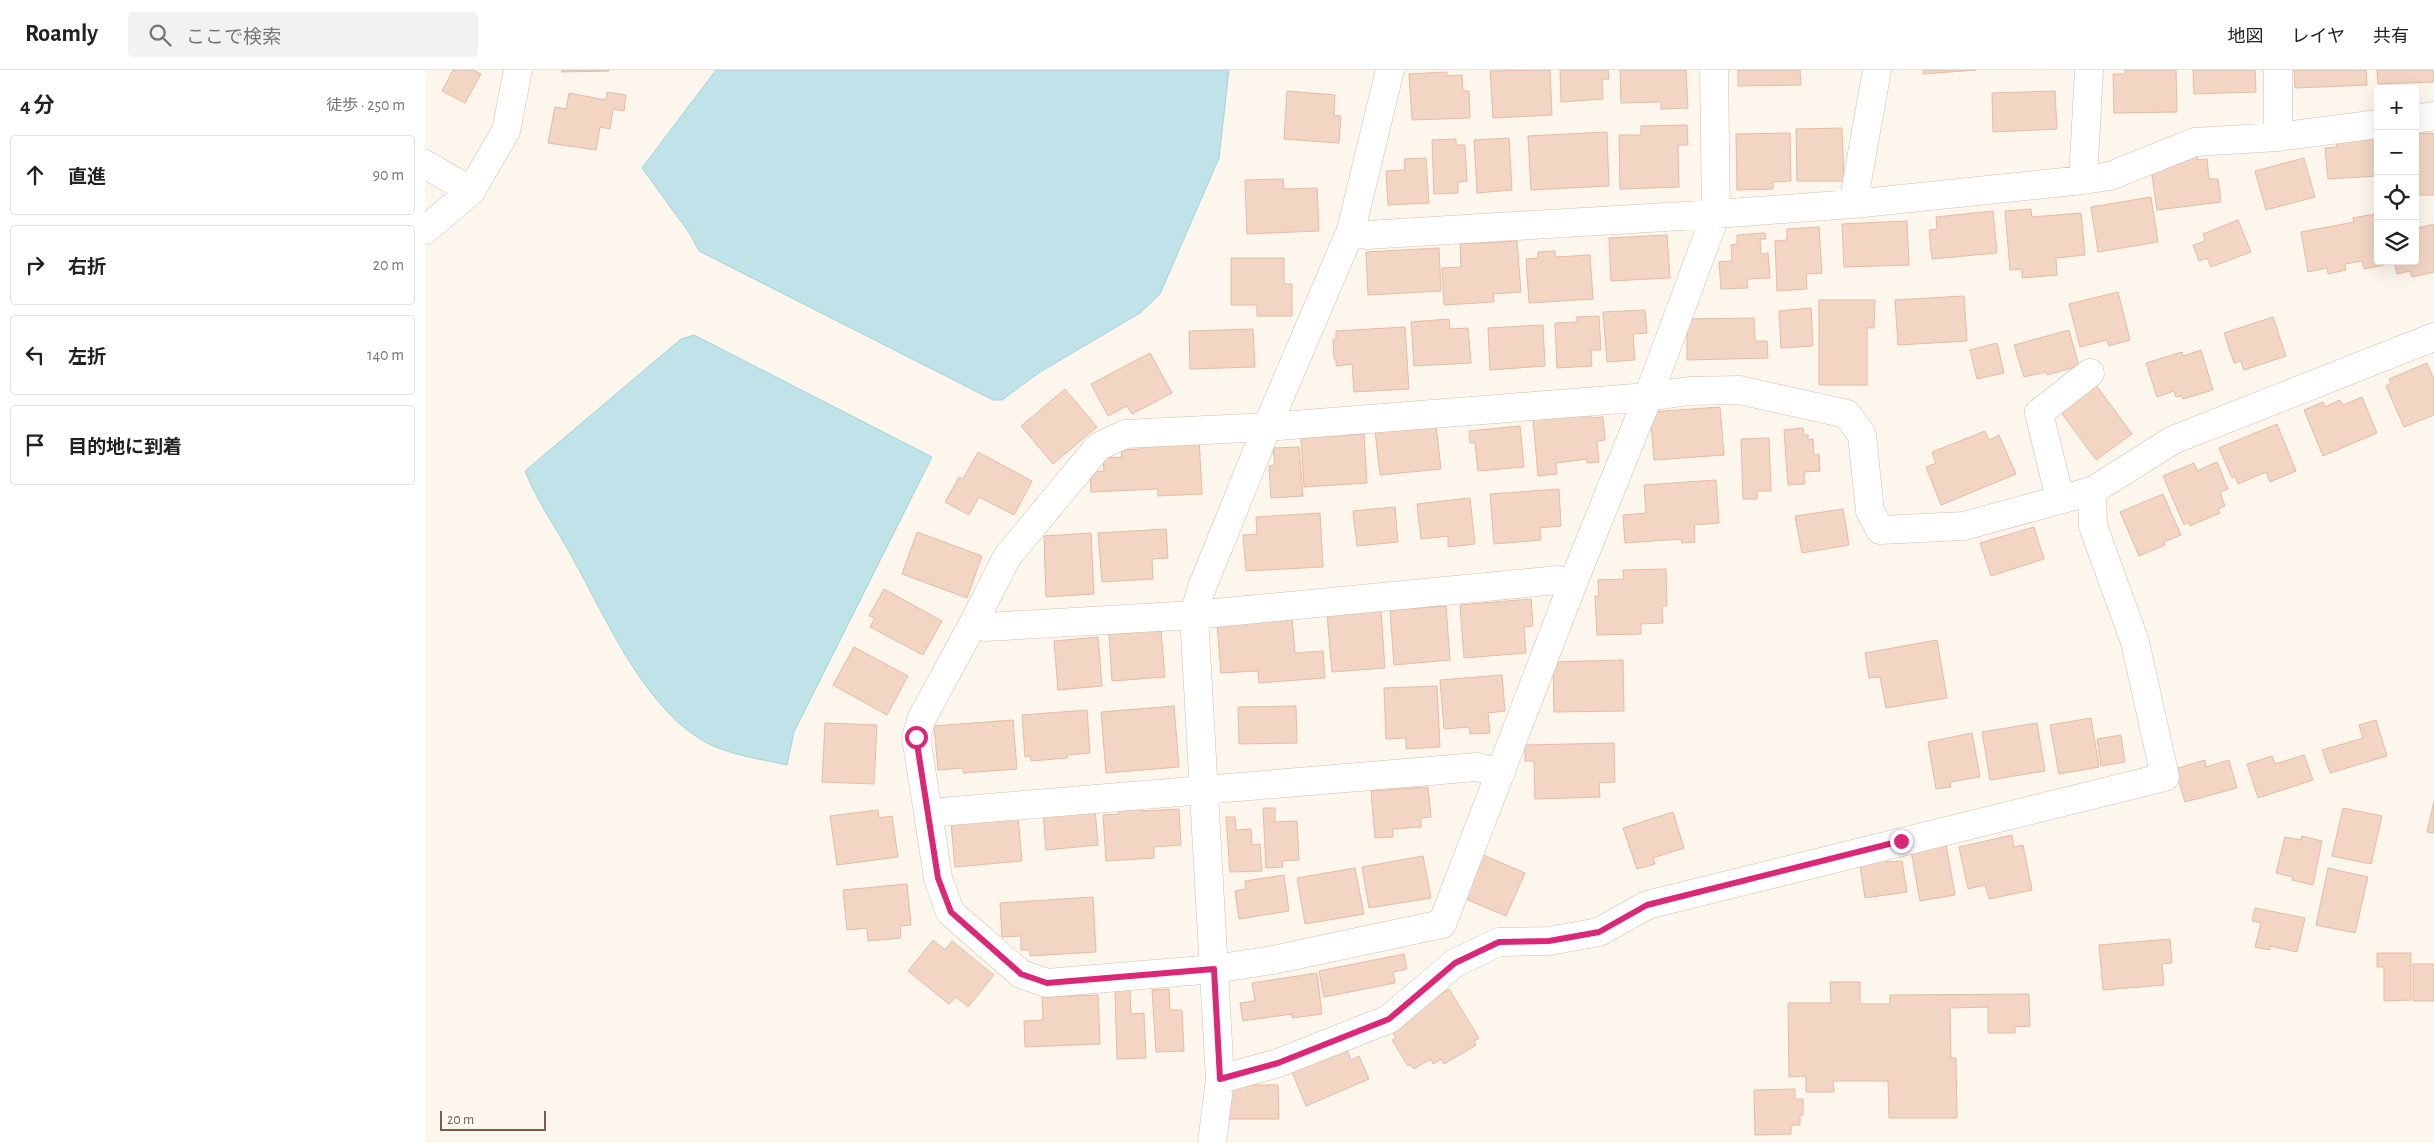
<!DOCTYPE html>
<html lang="ja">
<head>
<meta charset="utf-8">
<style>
	body { margin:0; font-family:"Alegreya Sans","Noto Sans JP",sans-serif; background:#f2f2f2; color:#202124 }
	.controls { position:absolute; right:15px; top:15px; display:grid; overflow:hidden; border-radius:5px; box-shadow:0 5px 20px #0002 }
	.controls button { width:45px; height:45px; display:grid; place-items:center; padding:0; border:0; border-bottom:1px solid #e0e0e0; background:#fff; color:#202124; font:25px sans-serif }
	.scale { position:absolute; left:15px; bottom:12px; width:106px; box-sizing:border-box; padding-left:5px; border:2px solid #7a5c4d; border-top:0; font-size:14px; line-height:18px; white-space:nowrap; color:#7a5c4d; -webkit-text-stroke:4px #fffaf3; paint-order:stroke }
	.stop { position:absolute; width:15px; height:15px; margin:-11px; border:4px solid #db2777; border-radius:50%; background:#fff }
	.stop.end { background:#db2777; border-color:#fff; box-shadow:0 1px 5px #0008 }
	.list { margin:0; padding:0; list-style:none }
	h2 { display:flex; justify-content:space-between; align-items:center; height:65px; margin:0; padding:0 20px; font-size:21px }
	h2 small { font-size:16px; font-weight:400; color:#757577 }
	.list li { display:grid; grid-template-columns:32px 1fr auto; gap:15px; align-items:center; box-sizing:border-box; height:80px; margin:0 10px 10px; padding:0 10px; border:1px solid #e0e0e0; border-radius:5px }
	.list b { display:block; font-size:19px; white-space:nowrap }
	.list em { font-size:16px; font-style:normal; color:#757577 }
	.icon { flex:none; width:28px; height:28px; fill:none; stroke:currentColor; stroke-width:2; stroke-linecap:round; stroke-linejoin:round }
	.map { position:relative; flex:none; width:2009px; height:1073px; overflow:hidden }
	header { display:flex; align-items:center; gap:30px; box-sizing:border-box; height:70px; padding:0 25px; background:#fff; border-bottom:1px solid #e0e0e0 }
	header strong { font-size:24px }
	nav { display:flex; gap:28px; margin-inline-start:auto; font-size:18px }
	.search { width:350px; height:45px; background:#f2f2f2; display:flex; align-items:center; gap:12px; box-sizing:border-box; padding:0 18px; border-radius:5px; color:#757577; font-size:19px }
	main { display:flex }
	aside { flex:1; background:#fff }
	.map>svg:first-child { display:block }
	.water { fill:#bfe3e8; stroke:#a5d3da }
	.building { fill:#f3d5c3; stroke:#e6bba3 }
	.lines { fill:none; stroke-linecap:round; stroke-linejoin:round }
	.minor-casing { stroke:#d1beb0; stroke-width:29 }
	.minor { stroke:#fff; stroke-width:28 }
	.route { stroke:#db2777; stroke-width:6 }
</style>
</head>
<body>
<header>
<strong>Roamly</strong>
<div class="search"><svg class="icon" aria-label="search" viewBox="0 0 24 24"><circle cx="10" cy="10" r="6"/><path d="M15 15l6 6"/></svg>ここで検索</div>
<nav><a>地図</a><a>レイヤ</a><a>共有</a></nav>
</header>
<main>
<aside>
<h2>4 分<small>徒歩 · 250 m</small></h2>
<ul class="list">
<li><svg class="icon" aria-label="ahead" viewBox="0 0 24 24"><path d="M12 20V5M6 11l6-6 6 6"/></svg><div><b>直進</b></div><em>90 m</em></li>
<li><svg class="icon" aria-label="right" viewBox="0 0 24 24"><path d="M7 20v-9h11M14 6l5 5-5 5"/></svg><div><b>右折</b></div><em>20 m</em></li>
<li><svg class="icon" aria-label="left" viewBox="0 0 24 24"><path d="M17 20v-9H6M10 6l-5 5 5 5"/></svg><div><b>左折</b></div><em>140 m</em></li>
<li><svg class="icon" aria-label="arrive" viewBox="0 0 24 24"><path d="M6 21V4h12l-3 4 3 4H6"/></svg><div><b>目的地に到着</b></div></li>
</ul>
</aside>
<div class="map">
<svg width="2009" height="1073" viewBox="0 0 2009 1073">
	<rect width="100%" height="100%" fill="#fdf6ec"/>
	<path class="water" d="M291 0H804L794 88 735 224 715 243 615 302 577 330H568L274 181 265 164 217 98Z
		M269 265 507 387 369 662 362 695C335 689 298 684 275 669 216 632 180 546 147 487 131 458 112 431 100 401L256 269Z"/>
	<path class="building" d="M28 0H48L56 4 40 33 17 21Z
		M137 0H184V1L137 2Z
		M1125 0 1127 45 1068 48 1065 1Z
		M1135 0H1183L1184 9H1177L1178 29 1136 32Z
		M1195 0H1261L1263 38 1236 39V32L1196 33Z
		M1313 0H1375L1376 15 1313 16Z
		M1498 0H1551L1498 4Z
		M1700 0H1751L1752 42 1689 43 1688 4H1700Z
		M1768 0H1830L1831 22 1769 24Z
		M1869 0H1941L1942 15 1870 18Z
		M1952 0H2009V12L1953 14Z
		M1022 2V6L1037 5 1038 21H1044L1045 48 987 50 984 4Z
		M862 21 910 25 909 45 916 46 914 73 859 69Z
		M1630 21 1632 59 1568 62 1567 23Z
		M182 22 201 25 199 41 188 39 185 59 175 57 171 80 123 73 130 37 141 39 144 23 181 30Z
		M1262 55 1263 75H1253L1254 117 1195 119 1194 65H1216V56Z
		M1417 58 1419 111H1372L1371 59Z
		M1182 62 1184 116 1106 120 1103 66Z
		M1365 63 1366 111 1348 112V119L1312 120 1311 64Z
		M2009 63V125H1990V64Z
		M1953 66V106L1903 109 1900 78 1912 77 1911 69Z
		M1084 68 1087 120 1052 123 1049 70Z
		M1031 69V75H1040L1042 111 1033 112V123L1009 124 1007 70Z
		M1772 84 1773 90 1782 89 1784 109H1793L1796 132 1732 140 1726 98 1755 94 1754 87Z
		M1001 88 1004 133 963 135 961 101 980 100 979 89Z
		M1879 88 1890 127 1841 140 1830 101Z
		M858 109 859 119 892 118 894 161 822 164 820 110Z
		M1726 127 1733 172 1673 182 1666 137Z
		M1606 139 1607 147 1656 143 1660 185 1631 188 1632 205 1597 208V199L1585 200 1580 141Z
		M1568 141 1572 183 1507 189 1504 160 1512 159 1511 147Z
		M1949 144 1953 164V191H1958L1959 195 1939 199 1937 191 1920 194 1921 200 1903 204 1902 198 1883 202 1876 162 1929 152 1928 148Z
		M1813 150 1826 182 1786 197 1782 188 1774 191 1768 175 1780 171 1778 164Z
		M1482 151 1484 195 1419 197 1417 154Z
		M1993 154 1994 158 2009 154V202L1987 207 1985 201 1972 204 1969 191H1990V155Z
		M1394 157 1397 203 1381 204 1382 219 1352 221 1350 171 1362 170V159Z
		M1340 163 1341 169H1335L1336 184 1343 183 1345 208 1322 209 1323 218 1296 219 1294 192 1307 191 1306 175 1312 174V165Z
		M1242 165 1245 208 1186 211 1184 168Z
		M1092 171 1096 222 1068 224 1069 232 1019 235 1017 198 1036 197 1035 174Z
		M1014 178 1016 221 943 225 941 182Z
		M1130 181V187L1165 185 1168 229 1104 233 1101 189 1113 188V182Z
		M806 188H859V214H867V246H832V235H806Z
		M1693 222 1705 270 1684 276 1682 270 1655 277 1644 234Z
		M1539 226 1542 271 1473 275 1470 230Z
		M1394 230H1450L1449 258H1442V315H1394Z
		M1386 238 1388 276 1356 278 1354 241Z
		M1220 240 1222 263 1208 264 1210 290 1182 292 1178 242Z
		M1174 246 1176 280H1166L1167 296 1132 298 1130 253 1152 252V247Z
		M1848 247 1861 286 1819 300 1816 291 1809 293 1799 263Z
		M1329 248 1330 271H1342L1343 288 1262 290V249Z
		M1024 249 1025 259 1043 258 1046 293 989 296 986 252Z
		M1118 255 1120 296 1065 300 1063 258Z
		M980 257 984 319 929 322 927 294 911 296V289H909L908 269H911V261Z
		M828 259 830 297 765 299 764 261Z
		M1644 260 1654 296 1622 305 1621 302 1599 307 1589 275Z
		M1572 273 1579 303 1552 309 1545 280Z
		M1776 280 1788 320 1758 329 1757 326 1751 327 1749 321 1732 327 1721 293 1757 282 1758 286Z
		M725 283 747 323 707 344 702 336 683 346 666 314Z
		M2002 293 2009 310V345L1979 357 1961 316 1966 313 1964 309Z
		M1671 315 1707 364 1671 390 1635 341Z
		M640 319 672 357 628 394 596 356Z
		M1937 327 1952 363 1898 386 1879 340 1898 332 1900 337 1915 330 1918 335Z
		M1295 337 1299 385 1229 390 1225 342Z
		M1166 343V348L1178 347 1180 370 1172 371 1174 392 1162 393V389L1131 393 1132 404 1113 406 1108 349Z
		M1852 354 1871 401 1845 412 1841 402 1813 414 1810 406 1807 408 1794 378Z
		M1011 355 1016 399 955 405 950 361Z
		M1095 356 1099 397 1053 401 1050 373H1045L1044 361Z
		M1378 358 1379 365H1383V370L1388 369 1389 385 1394 384 1395 401 1379 402 1380 414 1363 415 1359 360Z
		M1560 361 1564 370 1574 365 1591 404 1516 435 1501 397 1511 393 1507 382Z
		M939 364 942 413 879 417 876 368Z
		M774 367 777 424 733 426V419L666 422 665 402 679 401 678 388 697 387 696 380 716 379 715 370Z
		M1344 368 1346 421H1332V429H1318L1316 369Z
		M874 377 878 426 846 428 844 396 850 395 848 378Z
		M553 382 607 411 589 445 554 427 544 445 520 432 534 407 538 409Z
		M1792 392 1803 419 1795 422 1800 436 1793 439 1795 443 1765 456 1764 452 1759 455 1738 406 1769 393 1772 401Z
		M1291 410 1294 453 1269 455 1270 472 1257 473 1256 469 1200 473 1198 445 1221 443 1219 415Z
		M1134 419 1136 456 1115 458 1116 470 1069 474 1065 424Z
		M1738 424 1756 465 1739 472 1740 475 1714 486 1695 442Z
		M1045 428 1050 474 1023 477V466L996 469 992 434Z
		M970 437 973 472 932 476 928 441Z
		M1418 439 1424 475 1377 483 1370 446Z
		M895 443 898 497 821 501 818 465 832 464 831 447Z
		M1609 457 1619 489 1566 506 1555 473Z
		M741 459 743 488 727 489 728 509 677 512 673 463Z
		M492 462 557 486 542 528 477 504Z
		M666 463 669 524 621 527 619 466Z
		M1241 499 1242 536H1237L1238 553 1216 554V564L1172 565 1170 526H1174L1173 510 1199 509 1198 500Z
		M459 519 517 551 498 585 445 557 450 548 444 546Z
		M1106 529 1108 556 1099 557 1101 583 1039 588 1035 535Z
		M1021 536 1025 590 969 595 965 540Z
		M956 541 960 598 907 602 902 545Z
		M867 548 870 583 898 581 900 608 834 613 833 601 796 603 792 554Z
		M728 552 729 562 736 561 740 607 687 611 684 564 704 563 703 554Z
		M673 567 677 616 633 620 629 571Z
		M1512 570 1522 628 1461 638 1455 607 1444 608 1440 583Z
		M429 577 483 606 462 645 408 615Z
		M1198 590 1199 641 1129 642 1128 592Z
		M1077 605 1080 641 1063 643 1065 663 1045 664 1044 657 1019 659 1015 610Z
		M1012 616 1015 677 981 679V668L961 669 959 618Z
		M749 636 754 697 681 703 676 642Z
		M871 636 872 673 814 674 813 637Z
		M662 640 665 683 642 685V688L606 691 605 686 600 687 597 645Z
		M1666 648 1674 697 1634 704 1625 655Z
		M588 650 592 699 538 703V698L513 700 509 656Z
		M1951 650 1962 686 1905 703 1897 680 1938 668 1934 655Z
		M400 653 452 655 449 714 397 712Z
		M1612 653 1620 701 1565 710 1557 662Z
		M1547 663 1555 707 1525 712 1526 717 1511 719 1503 672Z
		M1696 665 1700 692 1676 696 1672 669Z
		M1189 673 1190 712 1174 713 1175 727 1110 729 1109 691H1100V675Z
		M1879 685 1888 710 1833 728 1822 694 1847 686 1850 694Z
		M1780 690 1781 697 1804 690 1812 718 1760 732 1750 699Z
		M1003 717 1006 747 996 748V757L968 759V767L950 768 946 721Z
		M2009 731V763L2002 762Z
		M716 736V741L754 739 756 775 729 777V788L681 791 678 745 694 744V737Z
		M670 738 673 775 621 780 618 742Z
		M838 738H850V752L872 751 874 790 857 791 858 797 841 798Z
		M1918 738 1957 746 1946 794 1907 786Z
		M453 740 454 748 467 746 473 787 412 795 405 746Z
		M1248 742 1259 778 1228 788 1230 794 1212 799 1198 758Z
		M593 747 597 791 530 797 526 753Z
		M801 747H810L811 760 826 759 827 775 835 774 837 801 805 802Z
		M1587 765 1589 777 1598 775 1607 820 1564 829 1560 815 1543 819 1534 777Z
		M1877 766 1897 771 1888 815 1867 810 1868 807 1851 803 1860 767 1876 770Z
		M1520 769 1530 825 1495 831 1485 775Z
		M1056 784 1100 803 1081 846 1038 828Z
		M1460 785 1462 792 1477 791 1482 822 1440 828 1434 788Z
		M998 786 1006 828 944 838 937 797Z
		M930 798 939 844 880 854 872 808Z
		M1903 798 1943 807 1930 863 1891 855Z
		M859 805 864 841 814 849 810 821 821 819 820 811Z
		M482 814 486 855 475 856 476 868 443 871 442 858 422 860 418 820Z
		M668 827 671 882 605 886V880H596V866L577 867 575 833Z
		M1830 838 1880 848 1872 882 1845 876V880L1830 877 1836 853 1827 851Z
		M1745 869 1747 893 1737 894 1739 915 1678 920 1674 875Z
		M508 870 520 880 527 871 569 905 543 937 531 927 524 934 483 901Z
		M1952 883H1986V930L1959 931V897H1952Z
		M979 884 982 899 968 902 970 913 899 927 894 901Z
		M1988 894H2009V931H1988Z
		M892 903 897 944 867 948V944L818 951 815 933 830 931 827 913Z
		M1405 912H1435V934H1465V925L1604 924 1605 956 1590 957V963H1563V937L1525 938 1526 988H1531L1532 1048H1464L1463 1011H1408L1409 1022H1381V1006L1364 1007 1363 933H1406Z
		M744 919 745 940H757L759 981 731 982 727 920Z
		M1024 919 1054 968 1049 971 1051 975 1019 994 1016 989 1008 994 1006 989 989 999 985 994 983 996 967 970 971 968 967 961 979 946Z
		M705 920 706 944 719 943 721 988 692 989 690 921Z
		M673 925 675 974 600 977 599 951 618 950 617 927Z
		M922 980 926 990 934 986 944 1009 881 1036 867 1002Z
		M802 1015H853L854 1049H802Z
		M1370 1019V1029H1378V1045H1375V1055H1366V1064L1330 1065 1329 1020Z"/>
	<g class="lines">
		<g class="minor-casing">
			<path id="minor" d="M1853 0V67
				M1990 49 2009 46
				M0 94 46 121
				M1658 110 1664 0
				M1428 134 1452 0
				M0 160 46 121 81 61 93 0
				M926 160 941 165 1291 144 1428 134 1658 110 1685 106 1770 72 1853 67 1953 54
				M1635 429 1614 343 1665 303
				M1148 513 1133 510 769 545 560 557 549 552 582 487 673 377 700 364 842 357 1223 327 1264 321 1314 320 1422 344 1437 365 1445 441 1455 460 1539 456 1667 421 1748 370 2009 267
				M549 552 497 648 491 667 503 743 1052 697 1076 703
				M503 743 513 808 525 842 596 904 622 913 789 899 848 890 1017 854 1148 513 1223 327 1291 144 1289 0
				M795 1009 853 993 964 949 1030 893 1074 872 1124 871 1174 862 1222 835 1740 707 1710 572 1668 456 1667 421
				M787 1073 795 1009 769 545 776 520 842 357 926 160 965 0"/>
		</g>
		<use href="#minor" class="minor"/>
	</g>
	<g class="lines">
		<path class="route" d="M491 667 513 808 526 842 596 904 622 913 789 899 795 1009 853 993 964 949 1030 893 1074 872 1124 871 1174 862 1222 835 1476 771"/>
	</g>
</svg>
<div class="controls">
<button>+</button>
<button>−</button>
<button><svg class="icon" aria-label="locate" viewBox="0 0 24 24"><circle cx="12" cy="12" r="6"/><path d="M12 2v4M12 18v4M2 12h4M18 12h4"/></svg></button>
<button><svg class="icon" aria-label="layers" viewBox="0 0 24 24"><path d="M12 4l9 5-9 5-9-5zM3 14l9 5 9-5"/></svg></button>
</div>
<div class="scale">20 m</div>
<div class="stop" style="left:491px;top:667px"></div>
<div class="stop end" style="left:1476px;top:771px"></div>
</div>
</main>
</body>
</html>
